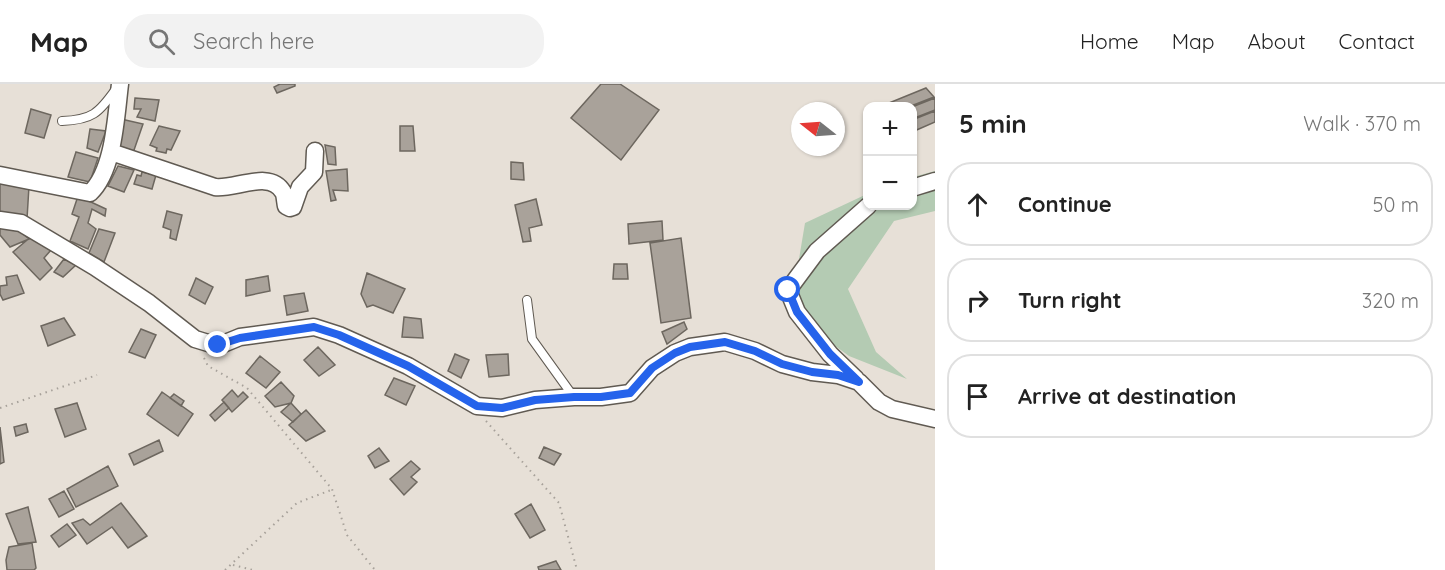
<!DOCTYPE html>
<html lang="en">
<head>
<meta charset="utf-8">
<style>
	body { margin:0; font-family:Quicksand,sans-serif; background:#f2f2f2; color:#222 }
	.controls { position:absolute; right:18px; top:18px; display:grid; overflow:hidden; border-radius:12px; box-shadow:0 2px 4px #0004 }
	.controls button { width:54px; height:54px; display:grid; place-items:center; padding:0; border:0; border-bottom:2px solid #e0e0e0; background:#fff; color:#222; font:30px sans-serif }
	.compass { position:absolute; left:791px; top:18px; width:54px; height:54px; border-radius:50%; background:#fff; box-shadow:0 2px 4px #0004; rotate:287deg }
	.stop { position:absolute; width:18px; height:18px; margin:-14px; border:4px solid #2563eb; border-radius:50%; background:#fff }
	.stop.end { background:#2563eb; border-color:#fff; box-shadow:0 2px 6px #0008 }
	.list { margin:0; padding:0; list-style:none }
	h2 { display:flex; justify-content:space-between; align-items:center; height:78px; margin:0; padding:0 24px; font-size:26px }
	h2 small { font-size:20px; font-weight:400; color:#767676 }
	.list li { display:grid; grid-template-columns:39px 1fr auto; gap:18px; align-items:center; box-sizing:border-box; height:84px; margin:0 12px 12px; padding:0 12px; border:2px solid #e0e0e0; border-radius:24px }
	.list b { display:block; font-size:22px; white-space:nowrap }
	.list em { font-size:20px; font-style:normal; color:#767676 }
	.icon { flex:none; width:33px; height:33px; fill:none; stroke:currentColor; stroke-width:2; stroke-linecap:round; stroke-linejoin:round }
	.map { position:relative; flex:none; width:935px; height:486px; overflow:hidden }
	header { display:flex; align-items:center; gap:36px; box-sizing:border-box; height:84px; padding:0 30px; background:#fff; border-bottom:2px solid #e0e0e0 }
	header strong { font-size:28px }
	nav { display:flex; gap:33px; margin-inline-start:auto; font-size:21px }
	.search { width:420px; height:54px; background:#f2f2f2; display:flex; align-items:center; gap:15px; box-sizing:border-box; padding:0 21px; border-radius:24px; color:#767676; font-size:22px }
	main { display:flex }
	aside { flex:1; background:#fff }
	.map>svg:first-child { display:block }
	.green { fill:#b4cbb3 }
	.building { fill:#a9a29a; stroke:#6d675f; stroke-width:1.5 }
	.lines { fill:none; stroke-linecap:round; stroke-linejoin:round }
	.service-casing { stroke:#605a52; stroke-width:10 }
	.minor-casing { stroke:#605a52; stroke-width:19 }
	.path { stroke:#a7a19a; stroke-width:2; stroke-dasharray:1.5 4.5; stroke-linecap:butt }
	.service { stroke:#fff; stroke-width:8 }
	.minor { stroke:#fff; stroke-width:16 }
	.route { stroke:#2563eb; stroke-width:8 }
</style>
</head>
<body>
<header>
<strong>Map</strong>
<div class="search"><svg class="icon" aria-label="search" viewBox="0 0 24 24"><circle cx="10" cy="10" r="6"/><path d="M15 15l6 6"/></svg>Search here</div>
<nav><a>Home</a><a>Map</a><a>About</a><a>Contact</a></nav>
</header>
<main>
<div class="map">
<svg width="935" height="486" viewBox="0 0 935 486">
	<rect width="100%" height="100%" fill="#e7e0d7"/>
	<path class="green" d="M935 87V127L894 137 848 205 876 268 907 295 849 272 790 229 805 139 867 110 868 122H912L913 93Z"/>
	<path class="building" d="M280 0H295V2L277 9 274 3Z
		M601 0H620L659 26 621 76 571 34Z
		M926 4 934 13 911 22H885L884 21Z
		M135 14 159 16 155 37 137 33 141 25H134Z
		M935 14V26L912 35V23Z
		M31 25 51 31 44 54 25 49Z
		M935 27V38L912 48V36Z
		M121 35 143 40 133 69 117 62Z
		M159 42 180 47 171 66 167 65 166 69 156 67 157 64 150 61Z
		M400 42H413L415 67H400Z
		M90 45 106 47 98 68 87 64Z
		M325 61 335 63 336 81 328 80Z
		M76 68 98 74 90 98 68 93Z
		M511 78 523 79 524 96 511 95Z
		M118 82 134 86 124 108 108 102Z
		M347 85 348 107 333 106 336 116 331 117 326 87Z
		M142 88 156 91 152 105 134 100 137 91 141 92Z
		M0 99 29 102 27 135 0 133Z
		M78 112 106 125 105 132 92 125 88 139 96 145 88 165 70 157 79 133 72 130Z
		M536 115 542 141 529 144 531 157 523 158 515 121Z
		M167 127 182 131 176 156 170 154 171 146 163 143Z
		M662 137 663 156 629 160 628 140Z
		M0 141 15 143 29 155 10 163 0 151Z
		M99 145 115 149 104 178 89 169Z
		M33 151 51 166 44 174 52 184 40 196 13 168Z
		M681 154 691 234 661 239 650 159Z
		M64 175 76 181 63 193 54 188Z
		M614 180H627L628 195H613Z
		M367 189 405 205 393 229 373 221 367 223 361 210Z
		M17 191 24 209 3 216 0 210V202L7 201 6 193Z
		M268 192 270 207 246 212V196Z
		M196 194 213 203 205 220 189 211Z
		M304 209 308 227 287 231 284 212Z
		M404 233 421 235 423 254 402 253Z
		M64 234 75 251 48 262 41 242Z
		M684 238 687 245 667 260 662 248Z
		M141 245 156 251 145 274 129 268Z
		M318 263 335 281 319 292 304 276Z
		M455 270 469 276 461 294 448 287Z
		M508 270 509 291 489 293 486 271Z
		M260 272 280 288 266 304 246 289Z
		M394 294 415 302 406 321 385 311Z
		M281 298 294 312 291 319 275 323 265 312Z
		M232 306 238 313 243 308 248 313 232 328 222 316Z
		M162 308 193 330 178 352 147 330Z
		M174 310 184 317 181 322 170 314Z
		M224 318 229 324 215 337 210 331Z
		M77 319 86 345 65 353 55 325Z
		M291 319 301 330 293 338 281 328Z
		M306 326 325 347 306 357 289 341Z
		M26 340 28 348 16 352 14 343Z
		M0 343 4 378 0 380Z
		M159 356 163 367 134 381 129 370Z
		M544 363 561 370 554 381 539 374Z
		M379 364 389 377 375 384 368 372Z
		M411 377 420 385 411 393 417 398 404 411 390 395Z
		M108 382 118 402 76 423 67 405Z
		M64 407 74 425 59 433 49 415Z
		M121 419 147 452 128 464 112 443 87 460 72 439 83 435 90 441Z
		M531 420 545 446 530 454 515 430Z
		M28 423 36 458 18 460 6 430Z
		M67 440 76 451 59 463 51 452Z
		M32 459 36 484 34 486H7L6 476 9 463Z
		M556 477 561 486H539L538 483Z"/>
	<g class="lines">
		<g class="service-casing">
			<path id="service" d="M62 37C92 36 99 29 116 5
				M527 216 532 255 573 312"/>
		</g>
		<g class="minor-casing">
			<path id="minor" d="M111 68 215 103C234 106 270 85 283 108 285 111 285 118 286 122L290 124 293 123 300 103 314 88 315 67
				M0 91 90 109C114 87 116 32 120 0
				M912 104 935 97
				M0 136 21 139 95 183 149 219 195 255 218 262 240 253 314 243 339 251 408 282 477 322 502 324 535 316 574 313H601L630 309 652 284 675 269 690 263 725 258 755 267 782 280 812 288 838 291 859 298 879 318 892 325 935 335
				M856 295 830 270 797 228 788 206 817 167 868 122"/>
		</g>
		<path class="path" d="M204 274 208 282 247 304 332 405 347 451 375 486
			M0 324 97 291
			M486 337 559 419 577 486
			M233 481 253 486
			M225 486 297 419 331 406"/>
		<use href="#service" class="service"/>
		<use href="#minor" class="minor"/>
	</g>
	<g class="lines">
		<path class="route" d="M218 261 240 254 314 243 339 251 408 282 477 322 502 324 535 316 574 313H601L630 309 652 284 675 269 690 263 725 258 755 267 782 280 812 288 838 291 859 298 830 270 797 228 788 206"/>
	</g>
</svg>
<div class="controls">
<button>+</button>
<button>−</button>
</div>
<svg class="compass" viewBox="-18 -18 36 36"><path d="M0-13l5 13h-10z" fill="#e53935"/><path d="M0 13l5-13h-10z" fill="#767676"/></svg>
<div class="stop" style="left:788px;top:206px"></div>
<div class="stop end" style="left:218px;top:261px"></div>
</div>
<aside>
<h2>5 min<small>Walk · 370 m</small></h2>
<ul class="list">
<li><svg class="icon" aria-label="ahead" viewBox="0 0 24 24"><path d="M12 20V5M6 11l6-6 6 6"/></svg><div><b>Continue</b></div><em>50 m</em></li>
<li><svg class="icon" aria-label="right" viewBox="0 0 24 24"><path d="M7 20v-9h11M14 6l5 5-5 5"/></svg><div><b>Turn right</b></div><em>320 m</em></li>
<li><svg class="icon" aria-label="arrive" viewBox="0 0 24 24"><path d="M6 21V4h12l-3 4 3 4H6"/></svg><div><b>Arrive at destination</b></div></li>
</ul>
</aside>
</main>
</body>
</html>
